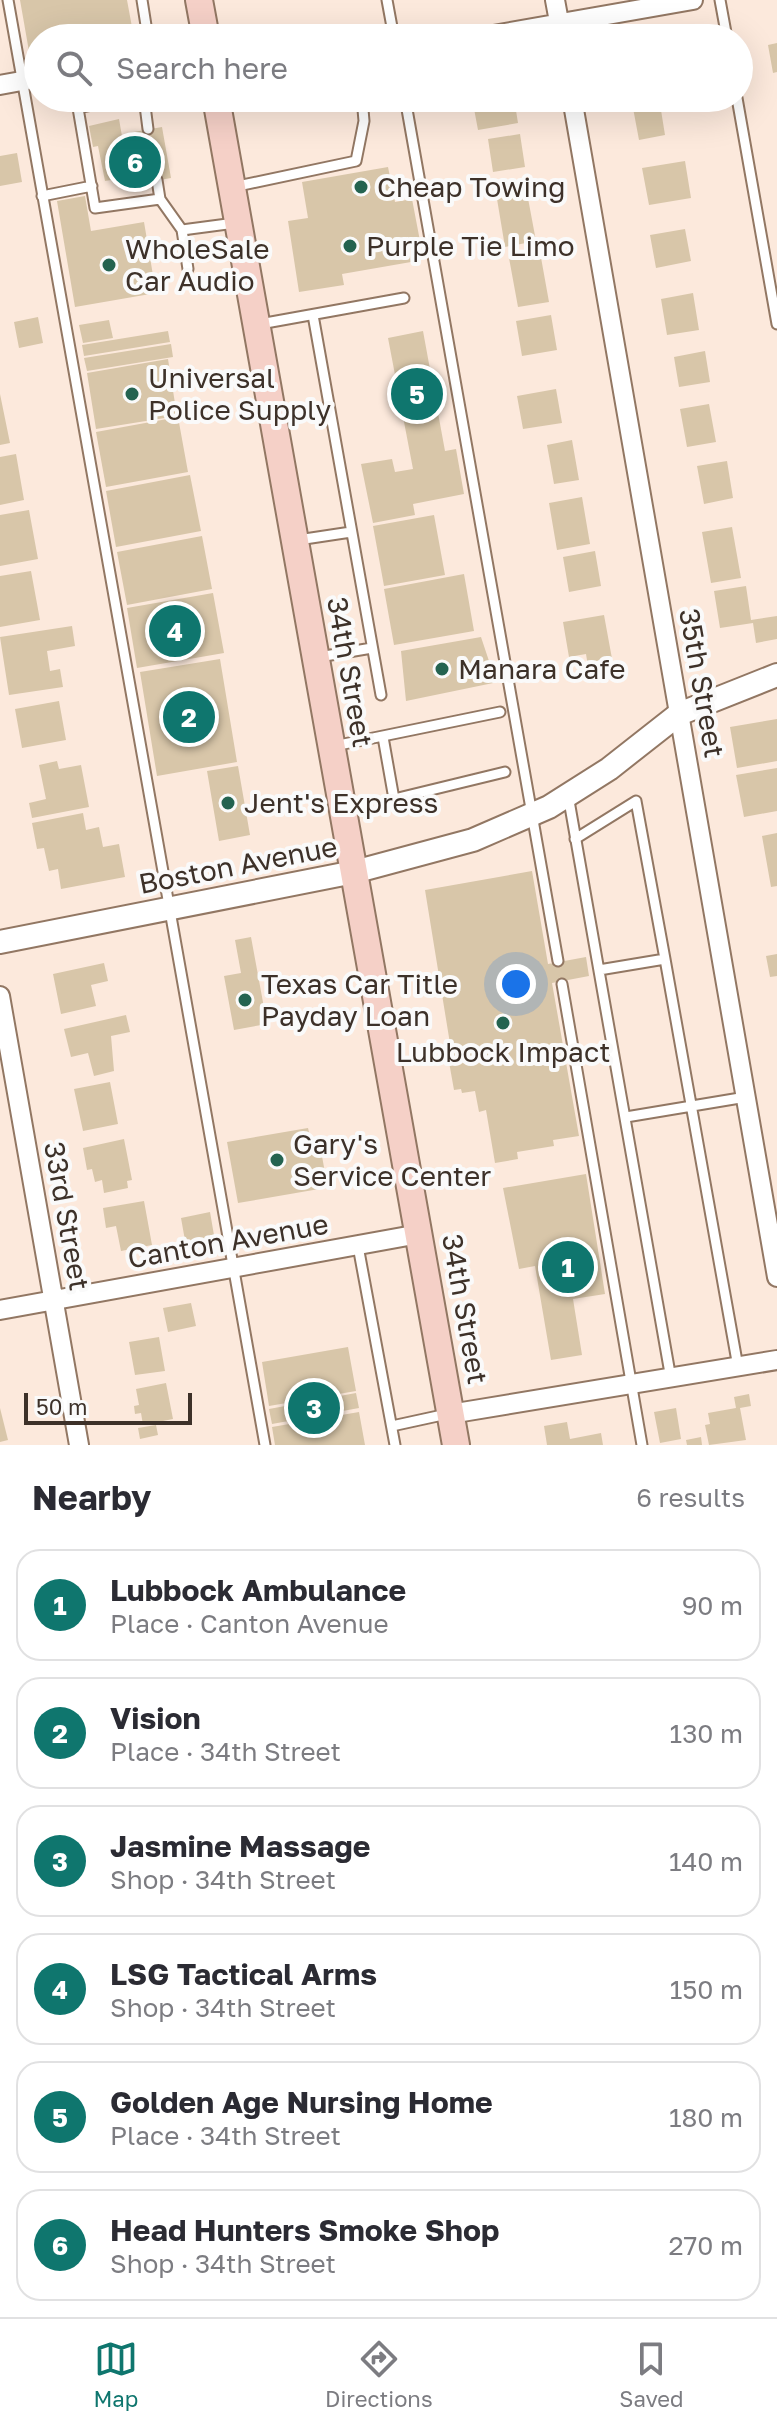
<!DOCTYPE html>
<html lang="en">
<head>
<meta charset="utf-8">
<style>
	body { margin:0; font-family:"Golos Text",sans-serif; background:#f2f2f3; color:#2b2b33 }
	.scale { position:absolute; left:24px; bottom:20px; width:168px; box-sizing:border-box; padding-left:8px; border:4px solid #3d3129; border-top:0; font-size:22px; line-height:28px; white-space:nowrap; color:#3d3129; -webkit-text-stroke:6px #fafafa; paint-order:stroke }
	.you { position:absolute; left:516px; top:984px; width:28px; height:28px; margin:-20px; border:6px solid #fff; border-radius:50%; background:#1a73e8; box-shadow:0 0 0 12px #1a73e833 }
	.badge { display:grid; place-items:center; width:52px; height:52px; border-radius:50%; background:#0f766e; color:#fff; font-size:26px; font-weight:700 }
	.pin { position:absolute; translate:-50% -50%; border:4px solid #fff; box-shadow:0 2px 8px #0006 }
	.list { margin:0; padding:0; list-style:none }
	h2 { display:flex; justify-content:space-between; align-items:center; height:104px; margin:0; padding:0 32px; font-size:34px }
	h2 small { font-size:26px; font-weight:400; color:#7c7c81 }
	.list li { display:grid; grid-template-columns:52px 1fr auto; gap:24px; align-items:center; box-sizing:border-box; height:112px; margin:0 16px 16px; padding:0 16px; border:2px solid #e1e1e2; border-radius:24px }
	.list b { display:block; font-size:30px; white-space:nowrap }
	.list p { margin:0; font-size:26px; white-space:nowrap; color:#7c7c81 }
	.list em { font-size:26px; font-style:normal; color:#7c7c81 }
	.icon { flex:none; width:44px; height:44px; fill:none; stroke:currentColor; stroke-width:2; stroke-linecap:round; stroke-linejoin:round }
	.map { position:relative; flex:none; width:777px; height:1445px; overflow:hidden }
	.search { position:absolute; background:#fff; box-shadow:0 8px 32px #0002; left:24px; right:24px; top:24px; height:88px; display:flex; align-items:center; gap:20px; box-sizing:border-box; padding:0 28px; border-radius:44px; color:#7c7c81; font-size:30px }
	.sheet { height:872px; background:#fff }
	nav { display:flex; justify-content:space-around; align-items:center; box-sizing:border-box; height:112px; border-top:2px solid #e1e1e2; background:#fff; font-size:22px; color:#7c7c81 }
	nav a { display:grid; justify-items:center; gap:4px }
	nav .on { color:#0f766e }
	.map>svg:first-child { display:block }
	.building { fill:#d8c6a9 }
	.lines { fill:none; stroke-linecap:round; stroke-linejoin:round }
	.service-casing { stroke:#927763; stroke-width:13 }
	.minor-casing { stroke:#927763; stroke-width:22 }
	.tertiary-casing { stroke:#927763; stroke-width:26 }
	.secondary-casing { stroke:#927763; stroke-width:30 }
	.service { stroke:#fff; stroke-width:9 }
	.minor { stroke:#fff; stroke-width:18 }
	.tertiary { stroke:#fff; stroke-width:22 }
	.secondary { stroke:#f5d0c7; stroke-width:26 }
	.poi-dot { fill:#246350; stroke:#fafafa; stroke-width:3 }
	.labels { text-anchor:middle; stroke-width:8; stroke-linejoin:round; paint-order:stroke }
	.poi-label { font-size:28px; fill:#3d3129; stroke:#fafafa; text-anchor:start }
	.street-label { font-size:28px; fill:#3d3129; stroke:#fafafa }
</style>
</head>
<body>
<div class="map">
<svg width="777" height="1445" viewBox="0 0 777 1445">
	<rect width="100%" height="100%" fill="#fce9dc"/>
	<path class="building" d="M20 0H127L134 38H38V56L30 57Z
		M777 43V72L773 73 768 45Z
		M472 98H514L518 123 478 130Z
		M660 104 665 135 639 140 633 108Z
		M119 119 123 142 128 133 162 127 171 178 137 184 129 177 105 181 98 146 93 147 89 126Z
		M520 134 525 167 493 172 488 139Z
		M17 153 22 182 0 186V156Z
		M685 161 691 198 649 205 642 168Z
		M388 167 395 202 412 199 420 241 408 243 411 262 342 274 344 285 299 292 288 221 308 218 302 182Z
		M527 193 536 241 505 247 497 199Z
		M85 196 91 231 144 222 156 293 75 307 57 201Z
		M685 229 691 261 656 268 650 235Z
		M540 252 549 302 518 307 509 258Z
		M693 293 699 330 667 335 661 299Z
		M551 315 557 350 522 356 516 321Z
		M38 317 43 343 19 348 14 322Z
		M109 320 113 338 83 343 79 325Z
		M168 331 170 342 84 356 82 345Z
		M423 331 445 451 456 449 464 494 413 504 415 515 373 523 361 464 392 459 395 472 413 469 388 338Z
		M171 344 173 357 87 371 84 358Z
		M705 351 710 382 679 387 674 357Z
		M168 359 177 416 96 429 87 373Z
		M556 389 562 423 523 429 517 396Z
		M0 394 10 443 0 445Z
		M709 404 716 442 687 447 680 409Z
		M178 417 188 472 106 487 96 432Z
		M572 440 579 480 554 484 547 445Z
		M16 454 24 500 0 505V457Z
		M727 461 733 498 704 504 697 466Z
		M190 475 201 531 116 547 106 491Z
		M582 497 590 544 557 550 549 503Z
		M29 510 38 559 0 566V515Z
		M434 515 445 575 384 586 373 526Z
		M732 527 741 578 711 583 702 532Z
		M202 536 212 589 127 605 117 552Z
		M595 551 601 586 569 592 563 557Z
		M31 571 40 620 0 627V576Z
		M464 574 474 631 394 645 384 589Z
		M746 586 751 620 777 616V639L756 643 753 623 720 628 714 591Z
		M213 593 224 653 137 668 127 608Z
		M604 615 615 675 590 679 586 654 569 657 563 622Z
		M72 626 75 646 47 651 50 671 60 669 63 687 9 695 0 637Z
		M481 637 490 664 483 665 484 670 495 668 498 682 406 701 401 651Z
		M220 659 237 762 157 776 140 672Z
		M59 701 66 740 22 748 15 709Z
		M777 719V761L737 768 730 727Z
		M57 761 59 769 81 765 89 807 32 818 29 803 46 799 39 765Z
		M238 766 250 835 219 841 207 771Z
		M777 768V811L744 817 736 775Z
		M83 813 86 830 99 827 103 847 119 844 125 877 61 889 58 869 49 871 44 848 37 849 32 823Z
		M777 833V886L771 887 762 836Z
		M532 871 548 964 586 957 589 976 552 983 579 1136 553 1140 554 1146 517 1152 518 1159 495 1163 486 1110 479 1112 475 1091 462 1093 461 1089 454 1090 449 1062H453L425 890Z
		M251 937 267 1024 234 1030 224 976 241 973 235 940Z
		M777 954V976L770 977 766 956Z
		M104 963 108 981 91 985 96 1006 61 1014 53 974Z
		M126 1015 130 1032 111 1036 114 1071 94 1076 88 1053 71 1057 64 1029Z
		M110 1082 118 1124 83 1131 74 1089Z
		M308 1128 311 1141 319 1140 326 1178 317 1179 319 1189 238 1203 227 1142Z
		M124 1139 132 1180 127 1181 128 1188 104 1193 102 1180 95 1182 92 1169 87 1170 83 1148Z
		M586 1174 605 1294 573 1299 582 1355 551 1360 535 1266 519 1269 503 1188Z
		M144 1201 152 1245 121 1251 116 1226 106 1228 103 1208Z
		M210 1212 215 1241 186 1246 181 1218Z
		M191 1303 196 1326 168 1332 163 1308Z
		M159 1337 165 1371 135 1375 129 1342Z
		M348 1347 356 1391 269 1406 262 1362Z
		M166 1383 173 1419 143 1425 141 1413 135 1414 134 1406 139 1405 136 1389Z
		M356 1393 359 1408 272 1424 269 1409Z
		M749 1394 751 1406 740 1408 746 1440 709 1445 705 1425 710 1424 708 1413 736 1408 734 1397Z
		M0 1408 8 1440 0 1442Z
		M676 1408 681 1439 660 1443 654 1412Z
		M359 1412 365 1445H275L272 1427Z
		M567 1422 570 1439 601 1433 603 1445H547L544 1426Z
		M156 1425 158 1435 140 1439 138 1428Z
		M701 1437 702 1445H687L686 1440Z"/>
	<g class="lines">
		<g class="service-casing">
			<path id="service" d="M8 0 265 1445
				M142 0 148 38
				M387 0 394 38
				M720 0 727 38
				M101 98 102 103 78 108 95 208 160 199 182 230 235 223
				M144 98 148 129
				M405 98 558 961
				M737 98 777 324
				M102 103 144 98
				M157 180 160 199
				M233 187 356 161 364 121 362 98
				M42 196 92 186
				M182 230 188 269
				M313 315 381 695
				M260 324 404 298
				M298 540 351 532
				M319 657 372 648
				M383 737 394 799 505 772
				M334 746 500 712
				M568 795 671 1379
				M575 839 636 801 665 959
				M599 970 665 959 738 1367
				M562 984 642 1445
				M626 1117 746 1097
				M358 1246 395 1445
				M392 1426 447 1414"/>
		</g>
		<g class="minor-casing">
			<path id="minor" d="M555 0 562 38
				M476 38 693 0
				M0 85 38 78
				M572 98 777 1277
				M0 996 79 1445
				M0 1310 419 1234
				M450 1414 777 1360"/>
		</g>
		<g class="tertiary-casing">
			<path id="tertiary" d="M0 942 354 872 473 840 549 807 609 769 679 714 777 675"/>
		</g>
		<g class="secondary-casing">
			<path id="secondary" d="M199 0 206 38
				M216 98 456 1445"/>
		</g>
		<use href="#service" class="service"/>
		<use href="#minor" class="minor"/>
		<use href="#tertiary" class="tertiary"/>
		<use href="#secondary" class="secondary"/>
	</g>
	<g class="poi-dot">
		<circle cx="361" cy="187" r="8"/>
		<circle cx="350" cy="246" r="8"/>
		<circle cx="109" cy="265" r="8"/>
		<circle cx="132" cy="394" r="8"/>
		<circle cx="442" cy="669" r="8"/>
		<circle cx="228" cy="803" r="8"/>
		<circle cx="245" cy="1000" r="8"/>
		<circle cx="503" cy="1023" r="8"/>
		<circle cx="277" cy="1160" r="8"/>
	</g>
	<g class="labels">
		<g class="poi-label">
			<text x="377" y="197">Cheap Towing</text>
			<text x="366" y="256">Purple Tie Limo</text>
			<text x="125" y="259">WholeSale<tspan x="125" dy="32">Car Audio</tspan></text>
			<text x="148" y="388">Universal<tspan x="148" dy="32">Police Supply</tspan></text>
			<text x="458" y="679">Manara Cafe</text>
			<text x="244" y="813">Jent's Express</text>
			<text x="261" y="994">Texas Car Title<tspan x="261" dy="32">Payday Loan</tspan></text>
			<text x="503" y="1062" text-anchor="middle">Lubbock Impact</text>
			<text x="293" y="1154">Gary's<tspan x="293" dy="32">Service Center</tspan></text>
		</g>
		<g class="street-label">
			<text transform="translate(350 672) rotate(80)" y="10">34th Street</text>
			<text transform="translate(702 683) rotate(80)" y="10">35th Street</text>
			<text transform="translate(238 865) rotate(-11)" y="10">Boston Avenue</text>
			<text transform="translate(67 1216) rotate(80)" y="10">33rd Street</text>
			<text transform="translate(228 1241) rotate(-10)" y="10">Canton Avenue</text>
			<text transform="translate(465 1309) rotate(80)" y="10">34th Street</text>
		</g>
	</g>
</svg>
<div class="scale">50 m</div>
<div class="you"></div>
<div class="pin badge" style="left:568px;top:1267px">1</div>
<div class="pin badge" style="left:189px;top:717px">2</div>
<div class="pin badge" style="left:314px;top:1408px">3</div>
<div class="pin badge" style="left:175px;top:631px">4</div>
<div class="pin badge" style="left:417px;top:394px">5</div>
<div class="pin badge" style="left:135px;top:162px">6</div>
<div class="search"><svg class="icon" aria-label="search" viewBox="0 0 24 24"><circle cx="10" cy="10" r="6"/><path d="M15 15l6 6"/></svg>Search here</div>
</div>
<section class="sheet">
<h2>Nearby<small>6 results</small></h2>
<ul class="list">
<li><span class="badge">1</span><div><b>Lubbock Ambulance</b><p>Place · Canton Avenue</p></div><em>90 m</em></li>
<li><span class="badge">2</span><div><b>Vision</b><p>Place · 34th Street</p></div><em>130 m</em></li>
<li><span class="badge">3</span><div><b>Jasmine Massage</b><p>Shop · 34th Street</p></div><em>140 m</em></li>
<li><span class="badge">4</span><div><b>LSG Tactical Arms</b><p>Shop · 34th Street</p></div><em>150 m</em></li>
<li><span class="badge">5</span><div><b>Golden Age Nursing Home</b><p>Place · 34th Street</p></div><em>180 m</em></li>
<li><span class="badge">6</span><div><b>Head Hunters Smoke Shop</b><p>Shop · 34th Street</p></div><em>270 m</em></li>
</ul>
</section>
<nav>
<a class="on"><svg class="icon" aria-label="map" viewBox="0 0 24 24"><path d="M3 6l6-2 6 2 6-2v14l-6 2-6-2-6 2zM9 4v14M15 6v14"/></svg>Map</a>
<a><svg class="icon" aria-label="directions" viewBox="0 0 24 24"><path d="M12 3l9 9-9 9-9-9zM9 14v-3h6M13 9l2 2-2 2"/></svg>Directions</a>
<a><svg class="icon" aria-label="saved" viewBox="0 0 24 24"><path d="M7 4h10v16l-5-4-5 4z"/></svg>Saved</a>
</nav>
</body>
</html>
